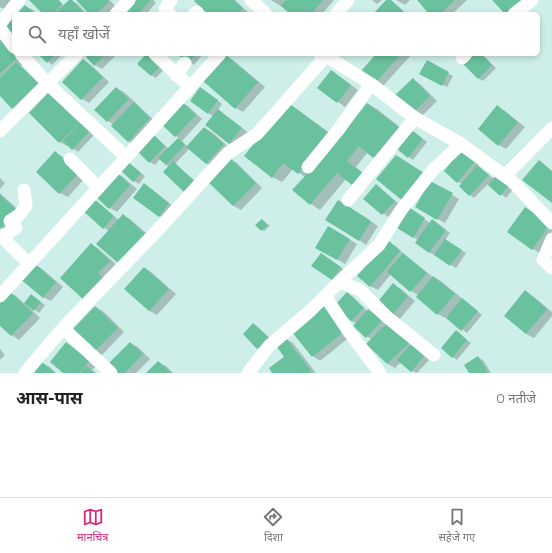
<!DOCTYPE html>
<html lang="hi">
<head>
<meta charset="utf-8">
<style>
	body { margin:0; font-family:Montserrat,"Noto Sans Devanagari",sans-serif; background:#f6f6f6; color:#222 }
	.list { margin:0; padding:0; list-style:none }
	h2 { display:flex; justify-content:space-between; align-items:center; height:52px; margin:0; padding:0 16px; font-size:17px }
	h2 small { font-size:13px; font-weight:400; color:#767676 }
	.icon { flex:none; width:22px; height:22px; fill:none; stroke:currentColor; stroke-width:2; stroke-linecap:round; stroke-linejoin:round }
	.map { position:relative; flex:none; width:552px; height:373px; overflow:hidden }
	.search { position:absolute; background:#fff; box-shadow:0 2px 6px #0003; left:12px; right:12px; top:12px; height:44px; display:flex; align-items:center; gap:10px; box-sizing:border-box; padding:0 14px; border-radius:6px; color:#767676; font-size:15px }
	.sheet { height:124px; background:#fff }
	nav { display:flex; justify-content:space-around; align-items:center; box-sizing:border-box; height:56px; border-top:1px solid #e0e0e0; background:#fff; font-size:11px; color:#767676 }
	nav a { display:grid; justify-items:center; gap:2px }
	nav .on { color:#db2777 }
	.map>svg:first-child { display:block }
	.shadow { fill:#0003 }
	.building { fill:#6ac19e }
	.lines { fill:none; stroke-linecap:round; stroke-linejoin:round }
	.minor { stroke:#fff; stroke-width:13 }
</style>
</head>
<body>
<div class="map">
<svg width="552" height="373" viewBox="0 0 552 373">
	<rect width="100%" height="100%" fill="#ceefe9"/>
	<path class="shadow" d="M0 0H21L7 11 0 7Z
		M30 0H59L64 6 71 0 78 4 87 14H44Z
		M78 0H110L116 7 108 14H91Z
		M138 0H153L156 3 146 14H125Z
		M196 0H235L250 14H209Z
		M271 0H334L322 14H292L283 7H282Z
		M372 0H382L377 4Z
		M387 0 393 2 407 14H375Z
		M396 0H410L405 5Z
		M418 0H467L452 14H430Z
		M25 6 33 10 37 14H17Z
		M0 39 4 42 24 63 21 66 44 88 20 112 13 108 0 95Z
		M40 54H63L52 65Z
		M90 54H117L102 69 95 65Z
		M148 54 167 66 156 78 151 75Z
		M179 54H203L194 65Z
		M377 54H412L383 86 375 82Z
		M472 54H482L496 68 483 81 478 78Z
		M226 56 233 60 265 87 243 112 236 108Z
		M84 60 91 65 109 82 89 103 82 99Z
		M427 62 453 76 447 87 421 73Z
		M332 71 358 90 345 107 319 88Z
		M413 80 420 84 437 101 420 118 413 113Z
		M116 88 124 92 157 123 136 145 128 141 114 125 108 121 96 110Z
		M205 91 222 104 218 110 249 133 237 148 207 125 213 116 208 113Z
		M48 94 56 98 96 133 78 152 68 145 67 146 60 142Z
		M180 102 188 106 202 119 182 141 188 147 204 128 212 132 231 149 215 168 207 164 190 148 175 164 199 184 166 165 160 159 155 165 150 162 152 134 169 149 179 138 176 136Z
		M288 103 297 109 339 140 368 104 377 109 406 132 409 128 427 142 413 160 396 147 384 163 368 152 356 167 371 179H346L320 210 311 204 293 190 305 177 293 169 282 182 272 177Z
		M498 107 505 111 525 127 506 149 499 145Z
		M463 150 480 163 478 166 494 179 515 187 506 198 488 184 474 198 470 195 462 184 458 182Z
		M55 153 63 157 85 178 68 197 60 193Z
		M229 159 237 163 262 188 241 210 234 206 208 181Z
		M126 161 145 176 139 184 134 181Z
		M115 172 123 177 137 189 117 212 110 208Z
		M0 178 5 183 0 189Z
		M431 182 459 199 445 223 417 207Z
		M144 185 176 208 167 220 159 216Z
		M376 185 399 204 388 217 365 199Z
		M0 193 24 215 9 232 0 227Z
		M93 199 119 220 123 215 130 219 152 238 109 231 104 228Z
		M346 205 378 226 366 245 359 240Z
		M525 208 552 226V236L540 253 533 249Z
		M415 213 430 223 437 224 450 233 445 240 466 253 456 268 429 252 418 240 399 228Z
		M264 222 270 226 264 231 257 225Z
		M328 227 357 244 345 264 317 247Z
		M388 242 396 246 406 256 433 277 441 281 482 315 467 333 446 317 445 318 438 314 418 295 411 291 391 274 378 290 370 286Z
		M91 244 99 249 117 265 93 305Z
		M326 257 345 270 332 280Z
		M33 264 41 268 63 287 51 301 43 297Z
		M144 268 151 272 176 294 157 315 150 311 125 289Z
		M393 285 401 289 415 301 398 321 391 317Z
		M9 292 16 296 25 304 31 295 45 305 39 313 30 306 29 307 40 318 19 340 12 335 0 325Z
		M525 292 533 296 552 312V316L534 338 526 334 505 316Z
		M347 294 352 296 367 311 368 310 373 313 429 360 417 373 412 371 401 362 395 368 388 364 368 344 372 340 354 326 356 323 351 321Z
		M95 307 103 311 124 332 102 355 95 351Z
		M324 307 352 335 320 361 313 356 293 332Z
		M254 324 258 327 273 341 263 351 258 348Z
		M456 331 471 343 457 360 453 357Z
		M285 338 293 343 316 373H273L286 357Z
		M66 343 74 348 96 366 92 370 96 373H64Z
		M130 343 138 347 150 359 136 373H119Z
		M0 349 5 355 0 360Z
		M478 358 483 360 491 373H470Z
		M158 362 166 366 173 373H148Z
		M42 363 50 367 56 373H34Z"/>
	<path class="building" d="M29 0H58L62 4 52 14H43Z
		M69 0H72L85 14H54Z
		M76 0H107L109 2 96 14H89Z
		M136 0H151L138 14H123Z
		M195 0H234L243 9 239 14H208L194 1Z
		M286 0H323L311 14H290L281 6Z
		M386 0H391L403 11 400 14H373Z
		M417 0H455L440 14H429Z
		M492 0H525L511 14H505Z
		M25 5 35 14H16Z
		M14 16V37L3 27Z
		M0 40 17 58 0 74Z
		M38 54H55L47 63Z
		M89 54H105L94 66 86 57Z
		M146 54H153L163 63 151 76 137 64Z
		M177 54H196L188 63Z
		M376 54H401L375 83 361 71Z
		M471 54H481L492 65 478 79 462 63Z
		M226 55 258 82 235 109 203 81Z
		M83 59 103 77 81 100 62 82Z
		M427 60 449 72 442 86 419 74Z
		M16 62 38 83 12 109 0 96V78Z
		M331 70 351 85 337 103 317 88Z
		M413 78 430 96 412 114 394 96Z
		M116 87 129 99 107 122 94 110Z
		M200 87 218 100 208 114 190 101Z
		M48 93 79 123 59 143 29 113Z
		M180 100 196 115 175 137 160 123Z
		M134 102 150 118 128 142 111 126Z
		M287 102 330 134 298 174 283 163 272 178 244 156Z
		M367 103 399 127 373 158 359 146 347 161 362 173 352 185 337 173 310 205 292 190 331 148Z
		M497 105 518 122 498 146 478 129Z
		M218 109 242 128 229 144 205 125Z
		M82 120 92 129 72 150 63 141Z
		M204 127 224 144 206 164 186 147Z
		M408 127 423 139 408 158 393 146Z
		M152 133 165 146 149 163 136 150Z
		M178 138 185 145 166 165 158 158Z
		M462 149 476 160 457 183 444 171Z
		M55 151 79 173 59 194 36 172Z
		M396 155 424 173 404 202 376 179Z
		M229 157 256 183 233 206 207 181Z
		M126 160 141 173 133 182 118 168Z
		M539 160 552 171V203L522 180Z
		M173 161 194 181 184 192 163 172Z
		M477 165 489 175 469 196 459 186Z
		M115 171 130 185 109 209 94 195Z
		M498 173 511 183 500 196 488 185Z
		M430 181 453 193 437 220 415 207Z
		M144 183 169 203 159 217 133 198Z
		M376 184 395 201 382 215 363 199Z
		M0 195 17 210 0 229Z
		M93 198 114 216 103 229 82 210Z
		M338 200 371 221 359 241 325 220Z
		M525 207 550 224 532 250 507 232Z
		M410 208 425 218 413 238 397 228Z
		M123 214 145 234 119 264 96 244Z
		M262 219 268 225 261 231 255 225Z
		M432 219 446 230 429 253 415 243Z
		M328 226 350 239 337 260 315 248Z
		M445 239 462 250 450 266 434 255Z
		M388 240 400 251 370 287 357 276Z
		M91 243 110 261 98 273 105 280 85 301 60 278Z
		M321 253 341 267 332 280 311 266Z
		M403 253 427 273 410 292 387 272Z
		M33 262 56 282 43 298 19 278Z
		M144 267 169 289 149 311 124 289Z
		M433 276 455 294 437 315 416 297Z
		M393 283 408 296 390 318 375 305Z
		M525 290 547 309 526 334 504 316Z
		M9 291 33 313 11 336 0 326V300Z
		M347 292 364 308 351 321 334 306Z
		M31 294 41 302 34 311 24 303Z
		M462 298 478 311 461 331 446 318Z
		M95 306 118 328 94 352 72 330Z
		M324 306 345 331 312 357 292 332Z
		M368 309 382 321 366 338 353 326Z
		M389 321 410 342 387 364 366 344Z
		M253 323 269 338 257 349 243 334Z
		M456 330 467 340 452 358 441 348Z
		M285 337 311 371 308 373H272L269 368 284 357 275 344Z
		M66 342 89 361 79 373H63L50 362Z
		M130 342 143 354 125 373H118L108 364Z
		M411 344 424 356 411 372 397 360Z
		M478 356 488 373H469L464 365Z
		M158 361 171 373H146Z
		M42 362 55 373H33Z
		M86 366 95 373H80Z"/>
	<g class="lines">
		<path class="minor" d="M251 0 266 14
			M116 14 129 0
			M170 14 165 9 171 0
			M194 14 197 12
			M336 14 348 0
			M514 14 532 0
			M0 24 19 0
			M0 28 14 47
			M21 54 48 84 126 157
			M155 54 190 87
			M320 54 326 56 371 84 415 118 461 144 513 182 552 223
			M462 58 466 54
			M176 75 185 63
			M0 131 77 54
			M70 159 98 187
			M308 167 339 129 371 84
			M505 176 552 128
			M24 190 26 206 19 215 10 221 16 228 2 237 29 264
			M348 200 415 118
			M552 239 543 260 552 268
			M339 282 360 290 387 317 434 355
			M0 296 220 54
			M325 296 347 329 380 373
			M63 328 111 373
			M25 373 63 328 154 234 228 153 257 134 326 56
			M248 373 269 346 310 311 339 282 379 245 401 210 433 170 461 144"/>
	</g>
</svg>
<div class="search"><svg class="icon" aria-label="search" viewBox="0 0 24 24"><circle cx="10" cy="10" r="6"/><path d="M15 15l6 6"/></svg>यहाँ खोजें</div>
</div>
<section class="sheet">
<h2>आस-पास<small>0 नतीजे</small></h2>
<ul class="list">
</ul>
</section>
<nav>
<a class="on"><svg class="icon" aria-label="map" viewBox="0 0 24 24"><path d="M3 6l6-2 6 2 6-2v14l-6 2-6-2-6 2zM9 4v14M15 6v14"/></svg>मानचित्र</a>
<a><svg class="icon" aria-label="directions" viewBox="0 0 24 24"><path d="M12 3l9 9-9 9-9-9zM9 14v-3h6M13 9l2 2-2 2"/></svg>दिशा</a>
<a><svg class="icon" aria-label="saved" viewBox="0 0 24 24"><path d="M7 4h10v16l-5-4-5 4z"/></svg>सहेजे गए</a>
</nav>
</body>
</html>
